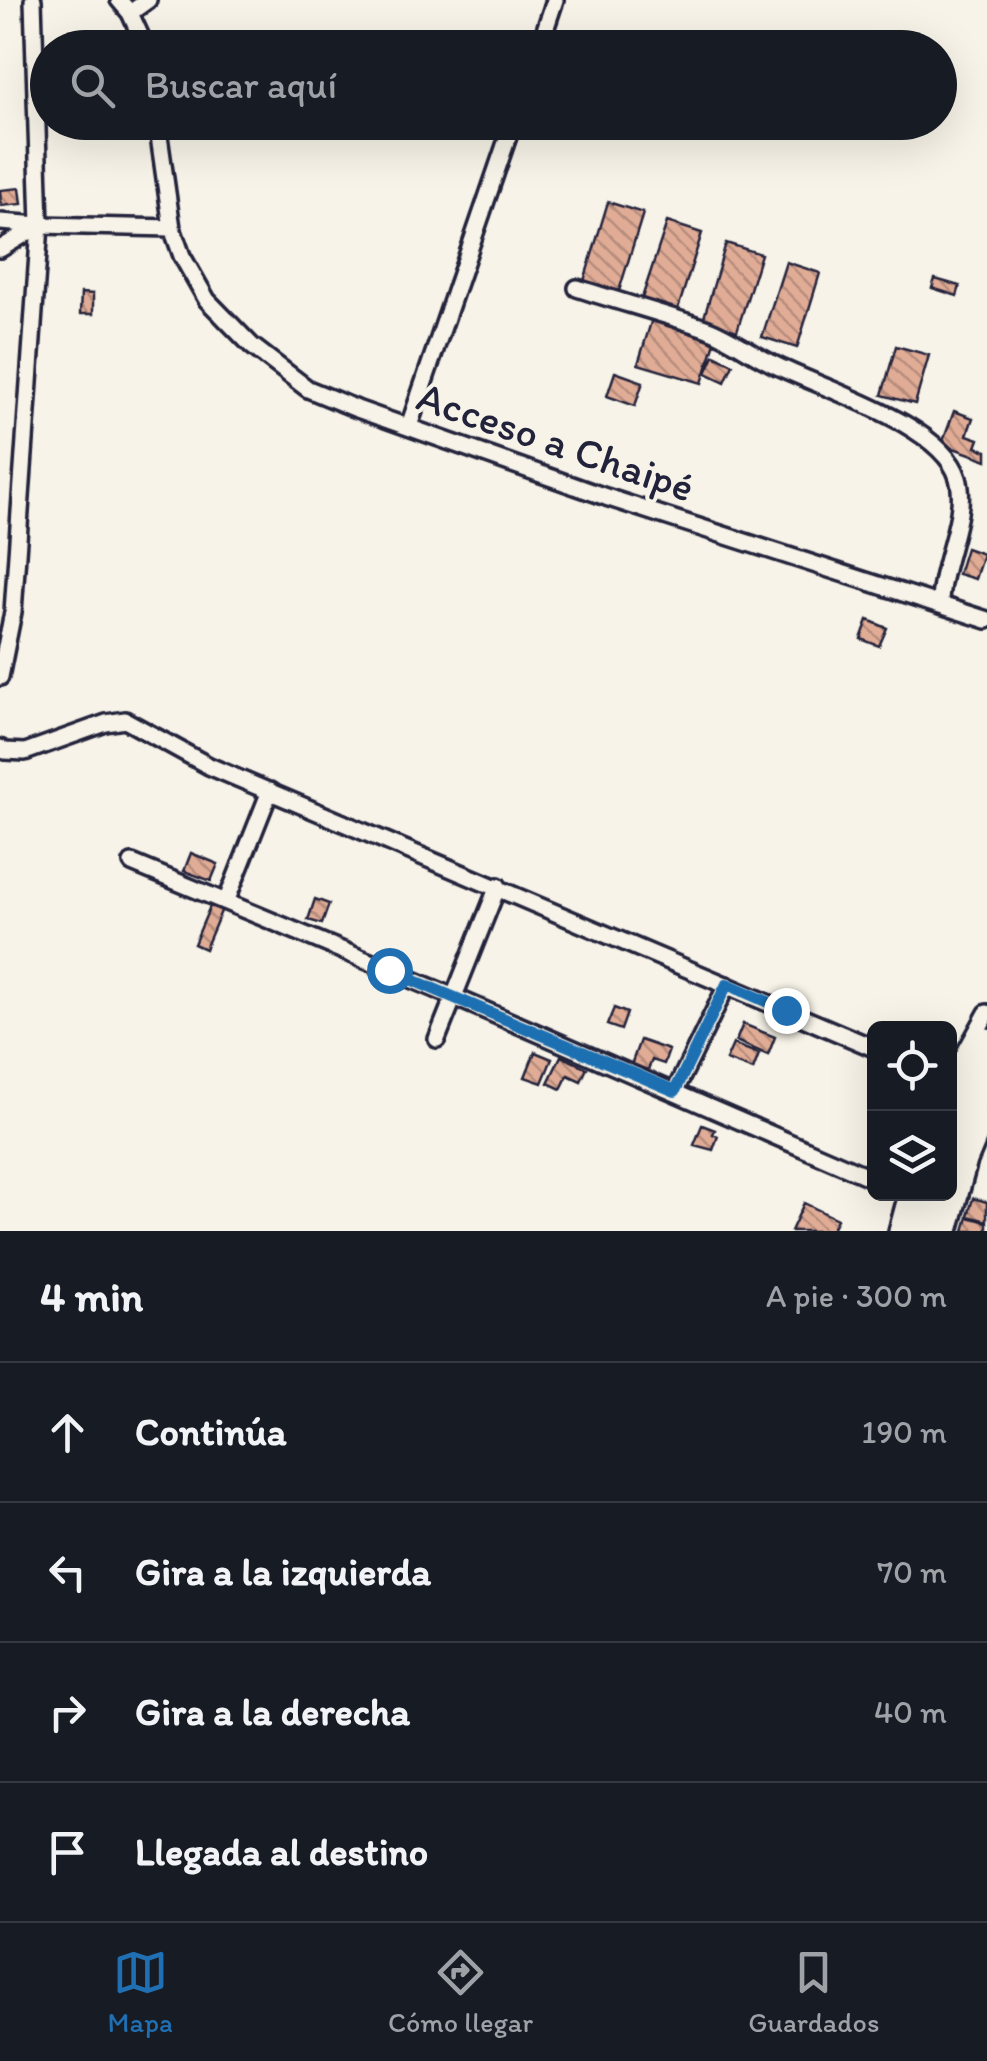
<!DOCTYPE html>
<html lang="es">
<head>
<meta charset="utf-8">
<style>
	body { margin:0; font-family:Itim,sans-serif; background:#242831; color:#f1f3f6 }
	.controls { position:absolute; right:30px; bottom:30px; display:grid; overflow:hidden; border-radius:15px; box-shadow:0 10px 40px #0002 }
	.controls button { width:90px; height:90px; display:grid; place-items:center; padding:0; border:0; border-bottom:2px solid #363941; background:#171b24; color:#f1f3f6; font:50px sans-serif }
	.stop { position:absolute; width:30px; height:30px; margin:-22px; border:8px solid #1f6fb2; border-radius:50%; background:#fff }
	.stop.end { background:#1f6fb2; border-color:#fff; box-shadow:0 2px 10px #0008 }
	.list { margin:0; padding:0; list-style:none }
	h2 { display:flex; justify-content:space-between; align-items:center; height:130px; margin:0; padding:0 40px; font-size:42px }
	h2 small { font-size:32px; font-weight:400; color:#9ea1a6 }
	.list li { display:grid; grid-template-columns:65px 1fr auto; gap:30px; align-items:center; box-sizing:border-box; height:140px; padding:0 40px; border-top:2px solid #363941 }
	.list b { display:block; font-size:38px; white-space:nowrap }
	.list em { font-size:32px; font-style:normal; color:#9ea1a6 }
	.icon { flex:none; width:55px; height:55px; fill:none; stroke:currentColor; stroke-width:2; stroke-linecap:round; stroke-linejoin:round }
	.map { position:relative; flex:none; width:987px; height:1231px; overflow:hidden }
	.search { position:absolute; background:#171b24; box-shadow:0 10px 40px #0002; left:30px; right:30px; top:30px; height:110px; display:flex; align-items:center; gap:25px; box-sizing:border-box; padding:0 35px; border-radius:55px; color:#9ea1a6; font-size:38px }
	.sheet { height:690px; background:#171b24 }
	nav { display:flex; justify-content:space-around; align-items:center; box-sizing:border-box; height:140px; border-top:2px solid #363941; background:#171b24; font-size:28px; color:#9ea1a6 }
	nav a { display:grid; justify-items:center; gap:5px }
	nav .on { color:#1f6fb2 }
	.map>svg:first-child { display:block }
	.building { fill:url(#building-back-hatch); stroke:#22223b; stroke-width:2.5 }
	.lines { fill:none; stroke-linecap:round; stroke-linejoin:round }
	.minor-casing { stroke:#22223b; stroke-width:22 }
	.highway-casing { stroke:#22223b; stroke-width:32 }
	.minor { stroke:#f7f3e8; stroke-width:15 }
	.highway { stroke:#f7f3e8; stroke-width:25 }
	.route { stroke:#1f6fb2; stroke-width:12 }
	.labels { text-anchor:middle; stroke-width:8; stroke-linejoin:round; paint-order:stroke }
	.street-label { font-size:42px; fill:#22223b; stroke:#f7f3e8 }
</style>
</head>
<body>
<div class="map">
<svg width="987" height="1231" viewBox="0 0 987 1231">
	<defs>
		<pattern id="building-back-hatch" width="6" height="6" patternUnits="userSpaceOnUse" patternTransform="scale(2.5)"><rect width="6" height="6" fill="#e1ac96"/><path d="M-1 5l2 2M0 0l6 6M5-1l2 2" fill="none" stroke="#b68c7c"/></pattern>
	</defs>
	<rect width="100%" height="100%" fill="#f7f3e8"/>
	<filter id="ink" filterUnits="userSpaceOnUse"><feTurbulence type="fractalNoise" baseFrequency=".01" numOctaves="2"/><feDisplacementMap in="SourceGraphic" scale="20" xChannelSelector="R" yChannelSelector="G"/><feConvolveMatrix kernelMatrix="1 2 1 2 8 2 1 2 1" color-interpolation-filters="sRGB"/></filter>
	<g filter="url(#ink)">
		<path class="building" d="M20 188 22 204 1 206 0 190Z
			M608 202 643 213 619 291 584 281Z
			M667 222 702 233 677 312 641 301Z
			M726 243 761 254 737 331 703 321Z
			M786 262 820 273 797 348 762 337Z
			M935 279 960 286 957 296 932 288Z
			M81 293 93 294V314H80Z
			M652 319 716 339 702 383 638 364Z
			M896 346 929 355 915 404 882 395Z
			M714 355 733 364 725 382 706 373Z
			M615 372 643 382 635 406 607 396Z
			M954 411 973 418 967 435 979 439 976 447 987 451V460L942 444Z
			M966 548 983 554 975 579 958 574Z
			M868 620 887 628 879 646 861 639Z
			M191 853 218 864 211 881 184 871Z
			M315 899 329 904 322 924 308 920Z
			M211 904 222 909 205 949 194 944Z
			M614 1008 627 1013 621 1030 607 1025Z
			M743 1024 775 1037 768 1055 736 1041Z
			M640 1040 669 1050 664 1064 652 1060 648 1070 631 1065Z
			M733 1044 759 1054 753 1070 726 1060Z
			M535 1052 552 1059 542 1083 525 1077Z
			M561 1056 587 1068 581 1081 568 1075 561 1089 548 1083Z
			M702 1125 715 1130 713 1134 718 1136 713 1150 694 1145Z
			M973 1198 987 1202V1221L968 1216Z
			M804 1203 837 1219 831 1231H791Z
			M968 1217 987 1222V1231H964Z"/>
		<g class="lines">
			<g class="minor-casing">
				<path id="minor" d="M119 0 130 13 146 48
					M130 13 148 0
					M539 48 555 0
					M157 122 172 228 182 256 207 300 252 346 308 389 357 409 606 497 987 620
					M0 222 40 225
					M0 249 40 225 172 228
					M577 288C620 302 665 314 708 329 731 338 752 354 775 365 823 389 942 424 958 478 969 514 940 564 940 604
					M409 426 513 122
					M0 677 13 612 40 225 33 0
					M0 748 5 751 25 752 106 723 125 720 209 766 874 1048
					M132 863 454 997 874 1179
					M226 902 270 791
					M437 1039 498 886
					M950 1080 987 1013
					M675 1091 727 985
					M897 1231 907 1194
					M950 1231 969 1161 987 1118"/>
			</g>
			<g class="highway-casing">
				<path id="highway" d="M950 1121 960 1090 987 1041
					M950 1178 973 1106 987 1077
					M915 1231 925 1194
					M934 1231 945 1194"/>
			</g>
			<use href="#minor" class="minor"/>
			<use href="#highway" class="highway"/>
		</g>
	</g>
	<g class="lines" filter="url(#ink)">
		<path class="route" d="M389 970 675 1091 727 984 786 1010"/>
	</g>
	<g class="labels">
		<g class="street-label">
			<text transform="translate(556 441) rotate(19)" y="15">Acceso a Chaipé</text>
		</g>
	</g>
</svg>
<div class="controls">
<button><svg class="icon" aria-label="locate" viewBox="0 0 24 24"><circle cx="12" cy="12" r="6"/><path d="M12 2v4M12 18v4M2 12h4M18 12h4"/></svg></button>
<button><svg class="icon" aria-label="layers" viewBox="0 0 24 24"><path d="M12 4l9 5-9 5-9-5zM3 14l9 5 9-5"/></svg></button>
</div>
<div class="stop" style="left:389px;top:970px"></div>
<div class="stop end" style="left:786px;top:1010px"></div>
<div class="search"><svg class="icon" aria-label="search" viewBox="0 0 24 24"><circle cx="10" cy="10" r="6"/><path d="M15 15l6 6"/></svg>Buscar aquí</div>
</div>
<section class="sheet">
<h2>4 min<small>A pie · 300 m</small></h2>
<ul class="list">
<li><svg class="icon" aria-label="ahead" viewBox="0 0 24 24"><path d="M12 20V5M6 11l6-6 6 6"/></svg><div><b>Continúa</b></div><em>190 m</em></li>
<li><svg class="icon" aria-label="left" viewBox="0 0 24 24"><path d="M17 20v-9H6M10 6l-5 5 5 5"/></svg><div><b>Gira a la izquierda</b></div><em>70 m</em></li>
<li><svg class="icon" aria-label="right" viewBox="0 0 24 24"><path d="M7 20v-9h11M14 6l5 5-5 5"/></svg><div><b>Gira a la derecha</b></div><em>40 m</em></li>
<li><svg class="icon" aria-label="arrive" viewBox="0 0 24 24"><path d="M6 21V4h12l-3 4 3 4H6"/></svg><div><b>Llegada al destino</b></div></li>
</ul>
</section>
<nav>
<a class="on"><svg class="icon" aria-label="map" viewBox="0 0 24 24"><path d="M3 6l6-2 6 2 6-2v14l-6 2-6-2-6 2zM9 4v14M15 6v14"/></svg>Mapa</a>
<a><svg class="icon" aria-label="directions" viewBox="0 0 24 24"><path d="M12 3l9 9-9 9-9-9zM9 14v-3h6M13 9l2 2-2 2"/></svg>Cómo llegar</a>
<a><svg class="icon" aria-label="saved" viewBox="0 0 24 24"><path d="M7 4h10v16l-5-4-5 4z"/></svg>Guardados</a>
</nav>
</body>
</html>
